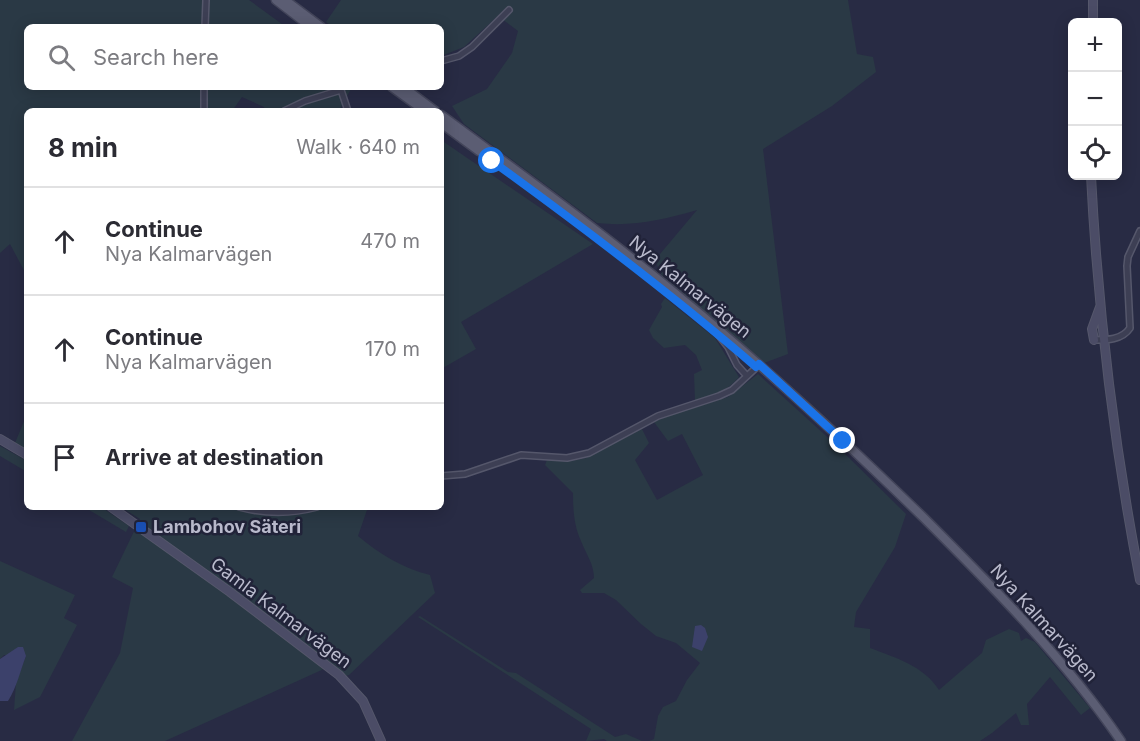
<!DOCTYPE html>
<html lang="en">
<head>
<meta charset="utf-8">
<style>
	body { margin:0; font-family:Inter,sans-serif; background:#f7f7f7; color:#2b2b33 }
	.controls { position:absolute; right:18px; top:18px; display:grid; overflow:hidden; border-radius:9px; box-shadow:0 3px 15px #0003 }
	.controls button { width:54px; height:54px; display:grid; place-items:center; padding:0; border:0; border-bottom:2px solid #e1e1e2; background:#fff; color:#2b2b33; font:30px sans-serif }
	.stop { position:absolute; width:18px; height:18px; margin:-14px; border:4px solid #1a73e8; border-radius:50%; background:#fff }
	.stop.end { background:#1a73e8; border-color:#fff; box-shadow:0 2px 6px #0008 }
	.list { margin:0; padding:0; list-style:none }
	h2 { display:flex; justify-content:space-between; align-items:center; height:78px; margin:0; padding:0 24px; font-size:26px }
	h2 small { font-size:20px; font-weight:400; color:#7c7c81 }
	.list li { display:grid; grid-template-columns:39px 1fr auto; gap:18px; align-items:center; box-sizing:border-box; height:108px; padding:0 24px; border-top:2px solid #e1e1e2 }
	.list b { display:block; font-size:22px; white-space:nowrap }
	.list p { margin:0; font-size:20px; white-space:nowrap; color:#7c7c81 }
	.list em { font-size:20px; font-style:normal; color:#7c7c81 }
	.icon { flex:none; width:33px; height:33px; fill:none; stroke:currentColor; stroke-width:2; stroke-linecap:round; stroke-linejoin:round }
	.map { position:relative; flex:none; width:1140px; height:741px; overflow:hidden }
	.search { position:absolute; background:#fff; box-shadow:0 3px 15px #0003; left:24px; top:24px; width:420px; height:66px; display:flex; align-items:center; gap:15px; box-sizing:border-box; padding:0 21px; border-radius:9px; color:#7c7c81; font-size:22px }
	.panel { position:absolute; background:#fff; box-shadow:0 3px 15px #0003; left:24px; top:108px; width:420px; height:402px; border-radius:9px }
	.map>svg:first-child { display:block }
	.green { fill:#2a3945 }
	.water { fill:#3c416b }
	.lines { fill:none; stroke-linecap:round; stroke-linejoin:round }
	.street-casing { stroke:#55576b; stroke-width:8 }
	.secondary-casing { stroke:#55576b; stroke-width:10 }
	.primary-casing { stroke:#43455a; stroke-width:11 }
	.street { stroke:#3d3f54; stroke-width:5 }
	.secondary { stroke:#4b4c66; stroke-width:8 }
	.primary { stroke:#5b5d73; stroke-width:8 }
	.route { stroke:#1a73e8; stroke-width:8 }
	.transit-dot { fill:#1a4fb4; stroke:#212339; stroke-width:2 }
	.labels { text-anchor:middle; stroke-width:5; stroke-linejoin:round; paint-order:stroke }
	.street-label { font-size:18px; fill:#babbcd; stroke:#212339 }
	.poi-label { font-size:18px; font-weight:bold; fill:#babbcd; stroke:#212339; text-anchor:start }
</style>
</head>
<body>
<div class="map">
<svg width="1140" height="741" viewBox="0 0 1140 741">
	<rect width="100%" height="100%" fill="#282b44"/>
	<path class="green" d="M0 0H249L286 27H27V87H352L339 111H265L264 107 242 97 232 111H27V276L10 244 0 253Z
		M341 0H848L857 54 873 57 876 72 832 106 763 149 788 354 764 363 662 276 655 260 697 210C663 220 632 227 597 223L464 124 452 106 487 89 512 53 518 31 498 16 464 47 441 56V27H333L326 22Z
		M441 140 593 244 461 322 476 349 441 369Z
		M665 298 715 338 739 377C728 391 712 396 695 401L694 374 702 370 696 355 685 345 664 348 653 338 649 330 662 307 661 304Z
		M758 374 835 444 906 514 895 547 856 612 854 627 870 629V648C896 658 924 666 939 690L982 653 986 640 1009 629 1019 633 1021 641 1026 638 1035 642 1090 708 1081 715 1050 677 1027 704 1029 725H1021L1016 713 992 733 980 741H649L654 739 658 716 663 707 676 701 687 680 700 663 676 643 656 636 641 624 616 600 604 593H582L580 590 594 578C594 564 586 554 581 541 574 526 573 510 573 493L545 465 547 460 571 461 586 458 642 429 649 443 635 460 657 500 703 475 682 434 668 441 654 422 676 412 728 397Z
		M27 414V450L15 443Z
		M0 446 27 461V472L0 456Z
		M84 507H101L129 526 126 532Z
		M121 507H368L358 536C378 553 404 569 430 575L435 593 349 675 345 676 203 567 198 573 326 668 165 741H72L120 653 133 588 112 577 140 519Z
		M0 561 75 595 64 618 77 625 40 697 14 710 16 682 26 656 4 655 0 659Z
		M420 616 508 672 516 673 615 737 626 734 642 741H607L604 739 586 741 591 729 418 617Z"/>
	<path class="water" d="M701 625 705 628 708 637 702 651 692 647 695 626Z
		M18 647H23L26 656C20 671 17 687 8 701H0V659Z"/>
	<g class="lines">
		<g class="street-casing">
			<path id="street" d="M205 27 206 0
				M441 61 459 56 472 47 509 10
				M204 111V87
				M284 111 305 101 341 90 348 111
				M716 332 728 347 737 365 747 376
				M1094 340C1107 340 1122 340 1130 328L1127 266 1128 257 1140 231
				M441 476 465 474 521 455 567 458 589 453 658 416 719 396 732 390 759 365
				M239 507C265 514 291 514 317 507"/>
		</g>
		<g class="secondary-casing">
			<path id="secondary" d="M1093 0V22
				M1091 176C1098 311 1114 446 1140 580
				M1094 340 1092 329 1100 307
				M0 439 27 455
				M111 507 230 592 339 675 363 701 381 741"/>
		</g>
		<g class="primary-casing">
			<path id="primary" d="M276 0 311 27
				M285 0 321 27
				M392 87 425 111
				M403 87 435 111
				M441 115C521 174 605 235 682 299 766 368 846 442 924 518 994 588 1065 659 1121 741
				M441 123 479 151"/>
		</g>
		<use href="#street" class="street"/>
		<use href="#secondary" class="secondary"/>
		<use href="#primary" class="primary"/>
	</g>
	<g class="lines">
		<path class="route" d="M492 161C583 227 672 294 756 367L759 364 843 441"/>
	</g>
	<rect class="transit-dot" x="135" y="521" width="12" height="12" rx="3"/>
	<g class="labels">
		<g class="street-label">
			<text transform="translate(690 287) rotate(39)" y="6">Nya Kalmarvägen</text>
			<text transform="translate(281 613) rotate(37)" y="6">Gamla Kalmarvägen</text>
			<text transform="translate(1044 623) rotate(48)" y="6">Nya Kalmarvägen</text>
		</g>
		<g class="poi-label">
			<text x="153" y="533">Lambohov Säteri</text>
		</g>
	</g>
</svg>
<div class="controls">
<button>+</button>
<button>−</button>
<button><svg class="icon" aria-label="locate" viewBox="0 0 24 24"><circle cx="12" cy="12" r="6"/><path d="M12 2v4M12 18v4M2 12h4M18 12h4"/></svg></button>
</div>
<div class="stop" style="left:492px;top:161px"></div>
<div class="stop end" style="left:843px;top:441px"></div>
<div class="search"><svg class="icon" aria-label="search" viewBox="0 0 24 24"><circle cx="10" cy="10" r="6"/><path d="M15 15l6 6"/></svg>Search here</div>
<section class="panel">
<h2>8 min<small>Walk · 640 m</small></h2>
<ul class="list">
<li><svg class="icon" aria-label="ahead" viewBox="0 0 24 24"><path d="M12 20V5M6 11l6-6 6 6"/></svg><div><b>Continue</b><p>Nya Kalmarvägen</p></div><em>470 m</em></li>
<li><svg class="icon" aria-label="ahead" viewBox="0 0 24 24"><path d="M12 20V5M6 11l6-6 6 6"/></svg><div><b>Continue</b><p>Nya Kalmarvägen</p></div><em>170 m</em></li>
<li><svg class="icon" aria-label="arrive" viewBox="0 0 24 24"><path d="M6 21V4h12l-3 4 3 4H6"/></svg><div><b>Arrive at destination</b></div></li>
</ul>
</section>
</div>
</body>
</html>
